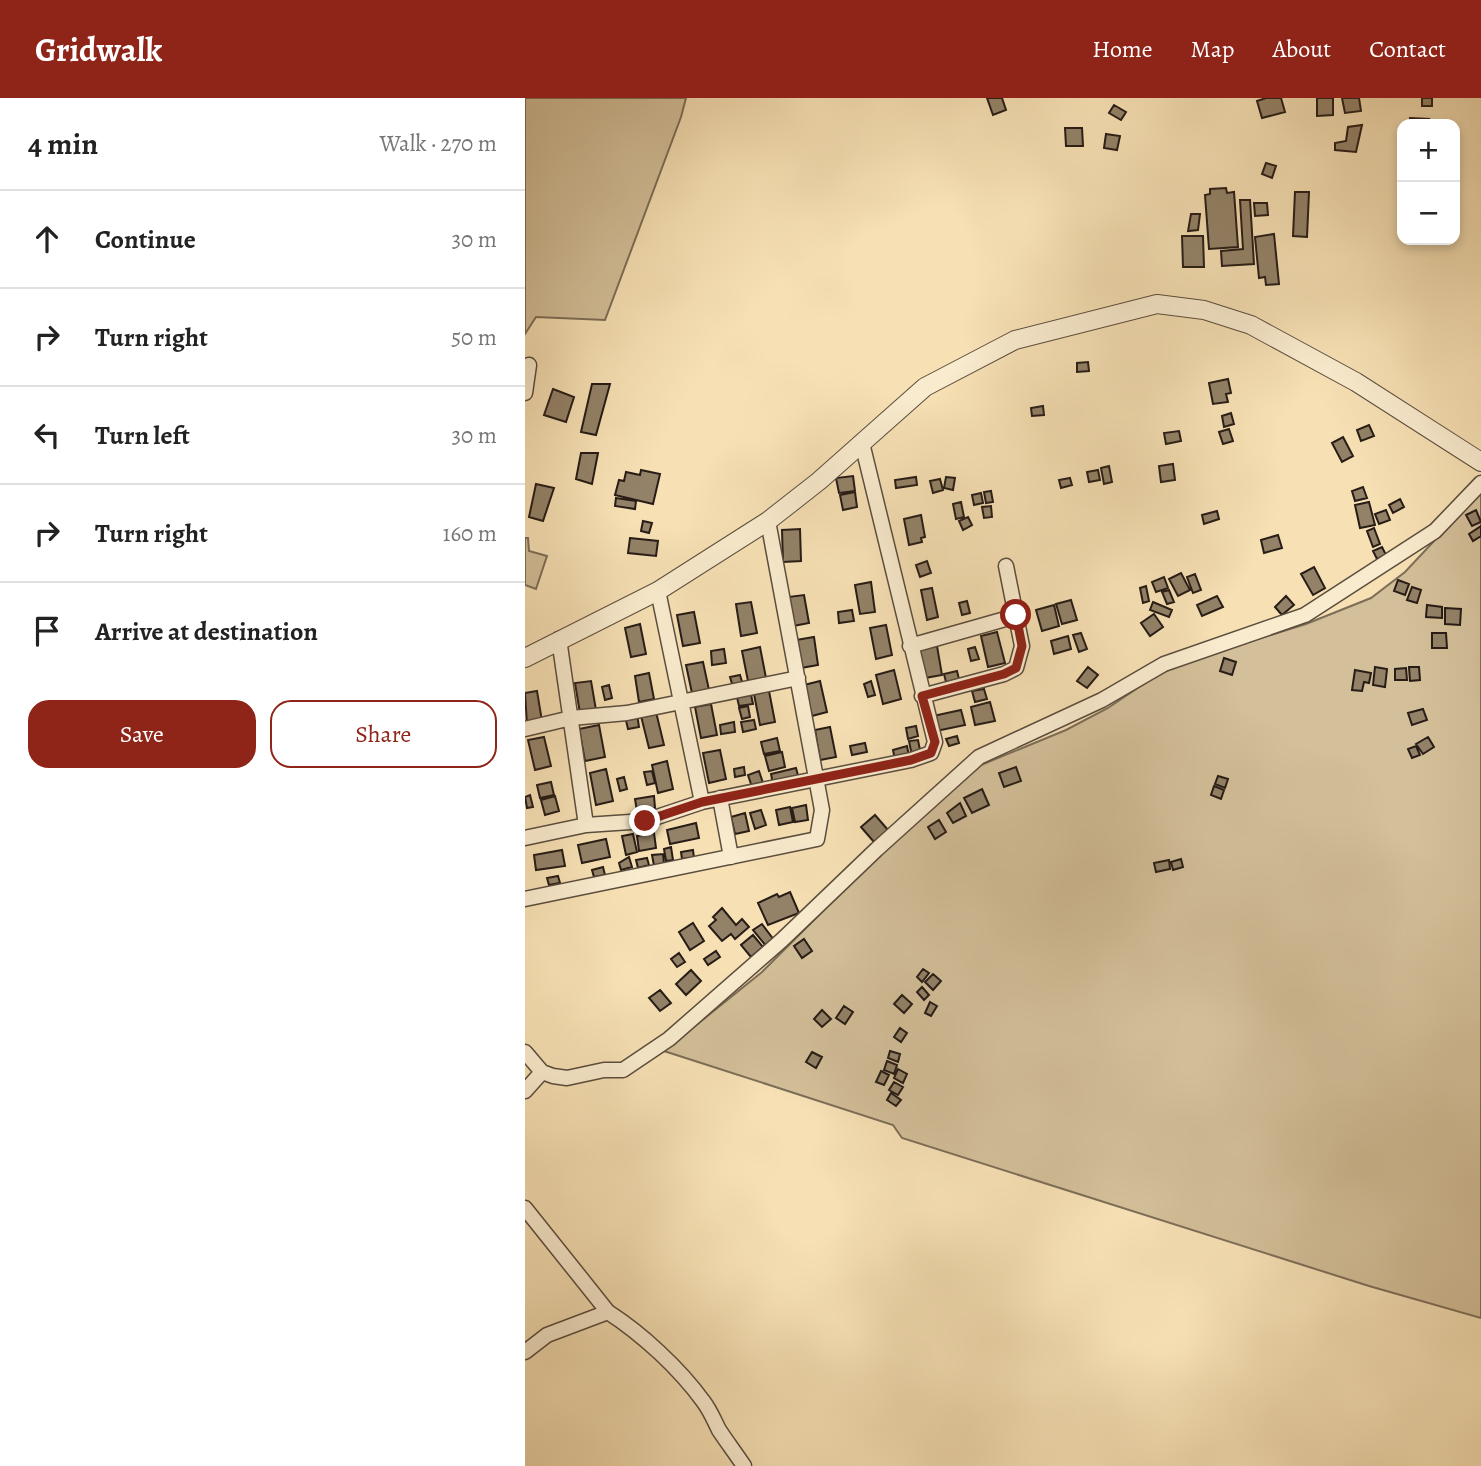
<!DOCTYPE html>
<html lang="en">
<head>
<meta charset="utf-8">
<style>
	body { margin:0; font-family:Alegreya,serif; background:#f6f6f6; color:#222 }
	.controls { position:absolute; right:21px; top:21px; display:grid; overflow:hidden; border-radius:14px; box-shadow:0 4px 10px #0003 }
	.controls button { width:63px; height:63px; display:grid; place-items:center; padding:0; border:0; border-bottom:2px solid #e0e0e0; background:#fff; color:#222; font:35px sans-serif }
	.stop { position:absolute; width:21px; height:21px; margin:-16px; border:5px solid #8f2418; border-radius:50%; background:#fff }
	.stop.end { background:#8f2418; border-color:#fff; box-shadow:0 2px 7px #0008 }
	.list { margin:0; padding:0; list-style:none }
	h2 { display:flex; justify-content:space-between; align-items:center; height:91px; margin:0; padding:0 28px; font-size:30px }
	h2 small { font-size:23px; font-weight:400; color:#767676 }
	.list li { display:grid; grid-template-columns:46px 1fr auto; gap:21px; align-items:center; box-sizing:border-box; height:98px; padding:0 28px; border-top:2px solid #e0e0e0 }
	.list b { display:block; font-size:26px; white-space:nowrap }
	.list em { font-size:23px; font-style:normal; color:#767676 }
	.actions { display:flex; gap:14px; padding:21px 28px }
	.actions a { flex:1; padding:16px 0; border:2px solid #8f2418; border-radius:21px; text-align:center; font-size:24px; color:#8f2418 }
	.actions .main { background:#8f2418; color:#fff }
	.icon { flex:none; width:38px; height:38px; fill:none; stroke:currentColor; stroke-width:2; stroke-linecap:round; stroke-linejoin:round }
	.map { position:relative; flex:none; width:956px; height:1368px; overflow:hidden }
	header { display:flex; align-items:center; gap:42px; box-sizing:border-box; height:98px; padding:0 35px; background:#8f2418; color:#fff }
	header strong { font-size:33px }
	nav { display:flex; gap:38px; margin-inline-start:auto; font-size:24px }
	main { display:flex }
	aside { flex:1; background:#fff }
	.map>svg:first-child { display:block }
	.green { fill:#d3bf99; stroke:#7d6e58; stroke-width:2 }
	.building { fill:#938268; stroke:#271c16; stroke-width:2 }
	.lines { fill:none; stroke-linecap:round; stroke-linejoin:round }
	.minor-casing { stroke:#5b4d3e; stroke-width:17 }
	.tertiary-casing { stroke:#5b4d3e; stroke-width:20 }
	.minor { stroke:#f9ebce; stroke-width:14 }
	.tertiary { stroke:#f9ebce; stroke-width:18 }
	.route { stroke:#8f2418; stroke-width:9 }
</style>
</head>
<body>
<header>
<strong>Gridwalk</strong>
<nav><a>Home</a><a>Map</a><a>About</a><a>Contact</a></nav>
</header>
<main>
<aside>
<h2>4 min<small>Walk · 270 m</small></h2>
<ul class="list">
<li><svg class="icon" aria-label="ahead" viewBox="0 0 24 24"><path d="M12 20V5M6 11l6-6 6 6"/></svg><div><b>Continue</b></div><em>30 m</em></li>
<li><svg class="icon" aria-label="right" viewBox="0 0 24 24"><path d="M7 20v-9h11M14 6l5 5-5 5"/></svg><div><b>Turn right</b></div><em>50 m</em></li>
<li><svg class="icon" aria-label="left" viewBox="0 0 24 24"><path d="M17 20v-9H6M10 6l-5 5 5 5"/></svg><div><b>Turn left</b></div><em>30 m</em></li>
<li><svg class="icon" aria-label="right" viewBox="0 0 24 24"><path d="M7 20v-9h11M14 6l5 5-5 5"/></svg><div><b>Turn right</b></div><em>160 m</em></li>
<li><svg class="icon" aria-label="arrive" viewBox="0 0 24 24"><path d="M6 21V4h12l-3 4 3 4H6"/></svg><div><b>Arrive at destination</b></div></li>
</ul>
<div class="actions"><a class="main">Save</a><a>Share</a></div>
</aside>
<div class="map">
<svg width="956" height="1368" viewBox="0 0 956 1368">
	<rect width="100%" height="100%" fill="#f6e0b4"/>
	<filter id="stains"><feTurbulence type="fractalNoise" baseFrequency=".00286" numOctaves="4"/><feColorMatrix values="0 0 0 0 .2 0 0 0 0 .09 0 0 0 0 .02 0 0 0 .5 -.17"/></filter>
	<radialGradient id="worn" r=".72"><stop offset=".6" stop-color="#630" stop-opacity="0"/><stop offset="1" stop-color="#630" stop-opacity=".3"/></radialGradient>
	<path class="green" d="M0 0H161L156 19 80 222 11 219 0 236Z
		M956 393V1220L844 1188 377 1040 368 1027 139 953 237 874 358 753 456 667 541 632 583 610 629 579 661 563 781 526 846 500 880 474Z
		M0 440H3L4 453 22 458 11 491 0 487Z"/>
	<path class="building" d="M462 0H477L481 12 468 17Z
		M741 0H756L760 14 737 20 732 3Z
		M792 0H808V17L792 18Z
		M817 0H834L836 13 820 15Z
		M897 0H907V8H897Z
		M589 7 601 14 596 22 584 15Z
		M885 20 904 21 903 26H884Z
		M837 27 831 54 810 52V45L821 43 823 29Z
		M540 30H557L558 48H541Z
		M581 36 595 38 592 52 579 50Z
		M741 65 751 68 747 80 737 76Z
		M701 90 702 95 709 94 713 149 684 151 680 97 685 96V91Z
		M770 94H784L782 139 768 138Z
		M715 102H725L729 166 697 168 696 153 718 151Z
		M729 105H742L743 117 730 118Z
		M666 116H675L673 132 663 133Z
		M749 136 754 186 741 187 740 179 734 180 730 139Z
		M657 138H678L679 169H658Z
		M563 264 564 273 552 274V265Z
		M703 281 706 295 701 296 703 304 688 306 684 285Z
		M67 286H85L71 337 56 334Z
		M28 291 49 299 41 324 19 317Z
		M518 308 519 317 507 318 506 310Z
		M706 315 709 326 699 329 697 318Z
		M844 327 849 338 836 343 832 332Z
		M704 331 708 343 698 346 694 334Z
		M654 333 656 343 641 346 639 335Z
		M818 339 828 358 817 364 807 345Z
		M56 355H73L67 386 51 381Z
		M648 366 650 382 636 384 634 368Z
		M584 368 587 384 579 386 576 370Z
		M116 372 135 376 128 406 90 397 94 382 99 383 101 374 115 377Z
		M573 372 575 382 564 384 562 374Z
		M328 378 330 393 314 395 311 380Z
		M391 379 392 387 371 390 370 382Z
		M421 379 430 380 428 392 419 390Z
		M545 380 547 387 536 390 534 382Z
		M415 381 418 392 408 395 405 383Z
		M11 386 29 390 18 423 4 419Z
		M838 389 842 400 830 403 827 393Z
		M466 393 468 404 461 405 459 394Z
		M330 394 332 409 318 412 315 397Z
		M456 395 458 405 449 407 447 397Z
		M91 400 111 403 110 411 90 408Z
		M875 401 879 409 868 415 864 407Z
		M436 404 439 419 431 421 428 406Z
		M844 404 850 427 835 430 830 407Z
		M466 408 467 419 459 420 457 409Z
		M861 412 865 422 854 426 850 416Z
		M951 412 956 424 947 428 941 417Z
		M692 413 694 421 679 426 677 417Z
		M396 417 400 439 396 440 397 444 384 447 379 421Z
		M443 419 447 427 438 432 434 423Z
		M118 423 127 425 124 435 116 433Z
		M956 428V438L948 443 944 436Z
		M849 430 855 446 848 449 842 433Z
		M275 431 276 463 258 464 257 432Z
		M753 437 757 450 739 455 736 442Z
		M105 440 133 443 131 458 103 455Z
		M857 449 861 457 852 461 848 453Z
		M402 463 406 475 395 479 391 467Z
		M789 469 800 490 788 497 776 476Z
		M656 475 665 492 653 498 644 481Z
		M670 476 676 492 668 495 662 479Z
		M639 479 643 490 631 494 627 484Z
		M873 482 884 486 880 497 869 493Z
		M346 484 350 514 335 516 330 487Z
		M621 488 624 503 618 505 615 490Z
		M887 489 896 492 892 505 882 502Z
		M407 490 413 519 402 522 396 492Z
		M644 492 649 504 642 506 637 494Z
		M279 497 284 525 268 528 263 499Z
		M692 498 698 509 677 518 672 507Z
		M761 498 769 507 757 517 750 509Z
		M546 502 552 522 537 526 531 506Z
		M442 503 445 515 437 517 434 505Z
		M226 504 232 535 216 538 211 506Z
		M628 504 647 512 644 519 625 512Z
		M529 507 534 528 517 533 511 512Z
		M902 507 917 509V520L901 519Z
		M920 510 936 511 935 527 920 526Z
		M327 512 329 523 314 525 313 514Z
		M169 514 175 545 158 548 152 517Z
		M629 516 638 529 625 538 616 525Z
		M115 526 121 556 106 559 100 530Z
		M361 527 367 557 351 561 345 530Z
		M472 534 480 565 463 569 456 538Z
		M556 535 562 551 554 554 548 537Z
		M907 535H921L922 550H907Z
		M543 538 546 551 529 556 526 543Z
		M289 539 293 567 276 570 271 542Z
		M412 548 417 577 400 580 394 551Z
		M235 549 241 580 223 583 217 553Z
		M450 549 454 561 446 563 443 551Z
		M199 551 201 565 187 567 186 553Z
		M699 560 711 564 707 577 695 573Z
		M178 564 184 592 167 595 161 567Z
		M563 569 573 577 562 590 552 583Z
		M850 569 862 571 860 589 848 587Z
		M884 569H894L895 582 885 583Z
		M881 570 882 582H870V571Z
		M369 572 376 601 358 606 351 577Z
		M830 572 846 575 844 585 839 584 837 593 827 592Z
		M432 573 435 585 422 588 419 576Z
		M124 575 129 601 114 604 110 578Z
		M215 577 218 587 208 589 205 579Z
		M66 583 71 612 55 615 50 585Z
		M295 583 302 614 287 618 279 587Z
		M346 583 350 597 343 599 339 586Z
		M84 587 87 600 80 602 77 589Z
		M459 591 462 601 450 604 447 593Z
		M225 592 228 606 214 608 211 595Z
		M12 593 17 623 2 626 0 595Z
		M244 593 250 624 235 627 229 596Z
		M465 604 470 623 450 627 446 609Z
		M186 606 192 637 176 640 170 609Z
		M223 608 225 619 217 621 214 610Z
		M898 611 902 622 887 627 883 615Z
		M436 612 440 627 411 633 408 618Z
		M131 614 139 647 124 650 116 618Z
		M112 616 114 629 103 631 100 618Z
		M229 622 231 631 218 634 216 624Z
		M209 624 210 634 196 636 195 627Z
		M74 627 80 659 60 663 54 631Z
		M391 628 393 638 383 641 381 630Z
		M305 629 311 659 295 662 290 632Z
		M432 638 434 645 424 648 421 641Z
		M19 639 26 668 10 672 3 642Z
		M903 639 909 649 898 656 891 646Z
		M252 640 255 653 239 656 236 644Z
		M393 642 396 657 387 658 384 643Z
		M340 645 342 654 327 657 325 648Z
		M382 648 384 658 370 662 368 652Z
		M891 648 895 657 887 660 883 651Z
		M195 652 201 681 184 685 178 655Z
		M257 654 260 669 244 673 240 658Z
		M142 663 148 691 133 695 127 667Z
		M219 669 220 677 210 679 209 671Z
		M491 669 496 683 479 689 474 675Z
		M271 670 274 681 248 686 246 676Z
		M81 671 88 703 71 707 65 675Z
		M127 673 130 685 122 687 119 674Z
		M234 673 239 688 228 692 223 677Z
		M693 678 703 681 700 690 690 686Z
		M99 679 102 691 95 693 92 681Z
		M26 684 29 697 15 700 12 687Z
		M689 688 699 692 696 701 686 697Z
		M457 691 464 707 447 715 439 700Z
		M5 697 8 709 2 710 0 699Z
		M30 698 34 713 20 717 16 702Z
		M129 698 130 710 112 713 110 701Z
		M435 705 441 718 428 725 422 715Z
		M281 707 283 722 270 724 267 710Z
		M265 709 268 724 254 727 251 712Z
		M236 712 241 727 230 731 225 715Z
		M220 715 224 733 210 736 206 719Z
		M350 717 363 732 349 744 336 729Z
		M414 722 421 734 410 741 403 729Z
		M171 725 174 740 145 746 142 732Z
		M129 735 131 750 114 753 112 738Z
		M108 736 112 754 101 757 97 738Z
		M81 741 85 759 57 765 53 747Z
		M146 749 148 762 141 763 139 751Z
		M37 752 40 768 11 772 9 757Z
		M168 752 169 760 157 761 156 754Z
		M138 756 139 766 129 768 127 757Z
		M104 759 107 769 96 772 94 765Z
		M122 760 124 767 113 770 111 762Z
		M656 761 658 769 648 772 646 764Z
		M644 762 645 771 631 774 629 765Z
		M78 769 80 777 69 779 67 772Z
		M33 778 35 785 24 787 22 780Z
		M265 794 274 815 243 827 233 805 252 796 254 799Z
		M197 810 211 827 217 821 224 829 210 841 206 836 197 843 184 828 191 822 188 819Z
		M168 825 179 843 165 852 154 834Z
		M237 826 249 842 241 848 228 832Z
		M228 837 238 849 226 859 216 847Z
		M279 841 287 853 277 860 269 848Z
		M191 853 195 859 183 867 179 861Z
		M154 855 160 864 152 869 146 861Z
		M398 871 404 875 397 884 392 879Z
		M166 872 176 883 161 897 151 886Z
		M408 876 416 883 408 892 400 884Z
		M397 889 404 897 399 902 392 894Z
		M135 892 146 905 135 913 124 900Z
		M377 897 387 906 379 915 369 906Z
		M405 904 412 908 406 918 400 915Z
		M319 908 328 914 320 926 311 920Z
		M297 912 306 921 297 929 289 921Z
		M375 930 382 935 376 944 369 939Z
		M365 953 375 956 373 964 363 960Z
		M287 954 297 959 291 970 281 964Z
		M362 963 372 967 369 976 359 972Z
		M373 971 382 976 378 985 369 980Z
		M356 973 364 977 359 987 351 984Z
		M369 984 378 989 373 997 364 992Z
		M366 995 376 1002 371 1008 362 1002Z"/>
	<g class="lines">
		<g class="minor-casing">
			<path id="minor" d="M0 295 4 267
				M133 493 177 704
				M34 541 61 727
				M385 548 491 518
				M397 598 479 576 491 570 497 548 481 468
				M0 631 46 620 102 615 273 580
				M195 700 206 759
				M0 740 61 727 120 723 177 704 386 662 406 655 410 644 337 345
				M0 801 292 741 297 712 243 423
				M0 954 17 974 28 978 42 980 79 972H98L144 941 257 842 352 751 454 659 577 602 639 566 780 517 910 433 956 385
				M0 993 17 974
				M0 1110 83 1214
				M0 1254 22 1237 83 1214C117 1236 154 1270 178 1303 185 1312 189 1322 194 1332 202 1344 211 1356 219 1368"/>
		</g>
		<g class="tertiary-casing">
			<path id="tertiary" d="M0 560 133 493 243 423 294 383 400 289 490 242 632 206 679 212 726 227 831 284 956 364"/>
		</g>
		<use href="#minor" class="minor"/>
		<use href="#tertiary" class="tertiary"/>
	</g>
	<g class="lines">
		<path class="route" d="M120 723 177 704 386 662 406 655 410 644 397 598 479 576 491 570 497 548 491 517"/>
	</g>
	<rect width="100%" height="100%" filter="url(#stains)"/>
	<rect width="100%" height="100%" fill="url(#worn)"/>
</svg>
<div class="controls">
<button>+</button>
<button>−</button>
</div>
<div class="stop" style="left:491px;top:517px"></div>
<div class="stop end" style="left:120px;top:723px"></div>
</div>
</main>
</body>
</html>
